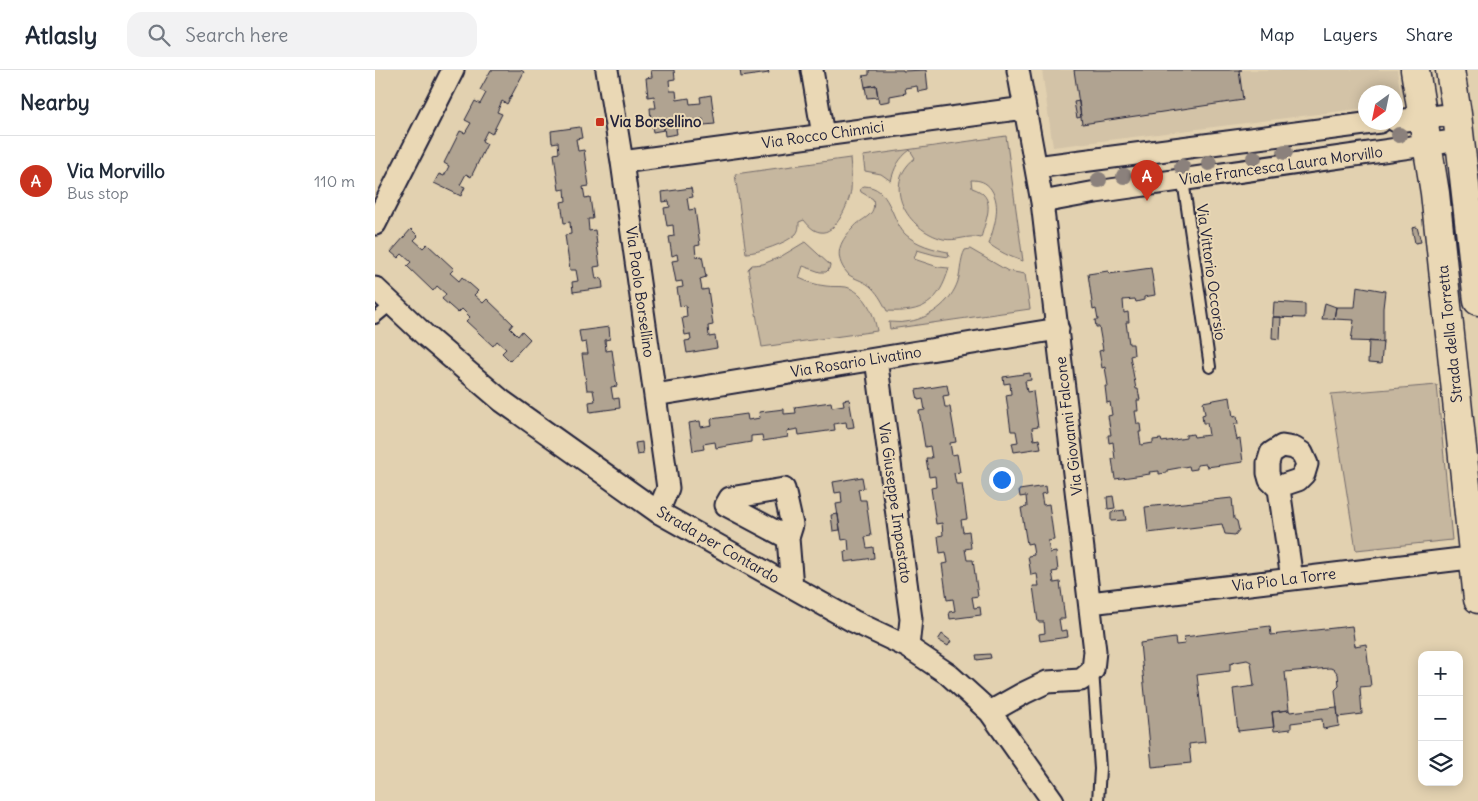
<!DOCTYPE html>
<html lang="en">
<head>
<meta charset="utf-8">
<style>
	body { margin:0; font-family:Delius,sans-serif; background:#f2f2f3; color:#1f2937 }
	.controls { position:absolute; right:15px; bottom:15px; display:grid; overflow:hidden; border-radius:10px; box-shadow:0 2px 12px #0003 }
	.controls button { width:45px; height:45px; display:grid; place-items:center; padding:0; border:0; border-bottom:1px solid #e0e1e3; background:#fff; color:#1f2937; font:25px sans-serif }
	.compass { position:absolute; left:983px; top:15px; width:45px; height:45px; border-radius:50%; background:#fff; box-shadow:0 2px 12px #0003; rotate:213deg }
	.you { position:absolute; left:626px; top:409px; width:18px; height:18px; margin:-12px; border:4px solid #fff; border-radius:50%; background:#1a73e8; box-shadow:0 0 0 8px #1a73e833 }
	.badge { display:grid; place-items:center; width:32px; height:32px; border-radius:50%; background:#c8321e; color:#fff; font-size:16px; font-weight:700 }
	.pin { position:absolute; translate:-50% -41px; filter:drop-shadow(0 1px 2px #0008) }
	.pin::after { content:''; position:absolute; top:26px; width:18px; height:15px; background:inherit; clip-path:polygon(0 0,100% 0,50% 100%) }
	.list { margin:0; padding:0; list-style:none }
	h2 { display:flex; justify-content:space-between; align-items:center; height:65px; margin:0; padding:0 20px; font-size:21px }
	h2 small { font-size:16px; font-weight:400; color:#747a83 }
	.list li { display:grid; grid-template-columns:32px 1fr auto; gap:15px; align-items:center; box-sizing:border-box; height:90px; padding:0 20px; border-top:1px solid #e0e1e3 }
	.list b { display:block; font-size:19px; white-space:nowrap }
	.list p { margin:0; font-size:16px; white-space:nowrap; color:#747a83 }
	.list em { font-size:16px; font-style:normal; color:#747a83 }
	.icon { flex:none; width:28px; height:28px; fill:none; stroke:currentColor; stroke-width:2; stroke-linecap:round; stroke-linejoin:round }
	.map { position:relative; flex:none; width:1103px; height:731px; overflow:hidden }
	header { display:flex; align-items:center; gap:30px; box-sizing:border-box; height:70px; padding:0 25px; background:#fff; border-bottom:1px solid #e0e1e3 }
	header strong { font-size:24px }
	nav { display:flex; gap:28px; margin-inline-start:auto; font-size:18px }
	.search { width:350px; height:45px; background:#f2f2f3; display:flex; align-items:center; gap:12px; box-sizing:border-box; padding:0 18px; border-radius:15px; color:#747a83; font-size:19px }
	main { display:flex }
	aside { flex:1; background:#fff }
	.map>svg:first-child { display:block }
	.built { fill:#d3c3a7 }
	.green { fill:#c6b79f; stroke:#746c6d }
	.building { fill:#b0a391; stroke:#22223b }
	.lines { fill:none; stroke-linecap:round; stroke-linejoin:round }
	.lane-casing { stroke:#22223b; stroke-width:14 }
	.street-casing { stroke:#22223b; stroke-width:25 }
	.secondary-casing { stroke:#22223b; stroke-width:31 }
	.lane { stroke:#ead8b5; stroke-width:10 }
	.street { stroke:#ead8b5; stroke-width:21 }
	.secondary { stroke:#ead8b5; stroke-width:28 }
	.tree { fill:#8b817b }
	.poi-dot { fill:#c8321e; stroke:#ead8b5; stroke-width:2 }
	.labels { text-anchor:middle; stroke-width:4; stroke-linejoin:round; paint-order:stroke }
	.poi-label { font-size:15px; font-weight:bold; fill:#22223b; stroke:#ead8b5; text-anchor:start }
	.street-label { font-size:15px; fill:#22223b; stroke:#ead8b5 }
</style>
</head>
<body>
<header>
<strong>Atlasly</strong>
<div class="search"><svg class="icon" aria-label="search" viewBox="0 0 24 24"><circle cx="10" cy="10" r="6"/><path d="M15 15l6 6"/></svg>Search here</div>
<nav><a>Map</a><a>Layers</a><a>Share</a></nav>
</header>
<main>
<aside>
<h2>Nearby<small></small></h2>
<ul class="list">
<li><span class="badge">A</span><div><b>Via Morvillo</b><p>Bus stop</p></div><em>110 m</em></li>
</ul>
</aside>
<div class="map">
<svg width="1103" height="731" viewBox="0 0 1103 731">
	<rect width="100%" height="100%" fill="#e2d1b0"/>
	<filter id="ink" filterUnits="userSpaceOnUse"><feTurbulence type="fractalNoise" baseFrequency=".02" numOctaves="2"/><feDisplacementMap in="SourceGraphic" scale="10" xChannelSelector="R" yChannelSelector="G"/><feConvolveMatrix kernelMatrix="1 2 1 2 8 2 1 2 1" color-interpolation-filters="sRGB"/></filter>
	<g filter="url(#ink)">
		<path class="built" d="M667 0H1022L1027 34H1021V22H991L990 38 678 77Z"/>
		<path class="green" d="M631 66 648 191C635 187 625 182 614 174 619 156 627 136 616 119 611 112 605 110 596 110L597 118C623 126 611 148 606 168 592 164 582 172 568 169 532 160 506 115 540 88L535 80C524 88 519 98 516 111L506 104 490 101 488 86Z
			M475 88C476 99 477 110 476 120 474 133 461 165 445 162 438 161 433 155 429 150L424 152C424 157 424 160 421 164 412 173 383 183 371 183L360 104Z
			M489 116C516 117 515 148 530 164 542 175 558 179 573 182L574 187 560 185 542 180 539 189 563 197 574 198C564 233 548 243 512 241 508 233 504 225 497 218 490 211 482 210 474 205 472 203 471 201 469 199 459 183 466 170 478 158 487 147 502 147 498 129L486 122 485 119Z
			M430 172 455 195 454 199 451 202H445L428 196 424 208C433 212 441 215 451 216 457 217 465 216 471 217 490 222 499 243 502 261L387 277 373 199 377 195 388 194 405 187Z
			M595 179 633 201 650 204 655 239 515 259 514 252C519 252 525 253 530 252 553 250 576 233 583 211 586 201 585 189 590 180Z
			M1062 315 1077 470 981 480 956 324Z"/>
		<path class="building" d="M116 0H146L149 2 132 34 127 31 122 42 127 44 117 64 112 61 107 71 112 74 96 107 91 104 85 115 90 117 86 126 59 113 64 104 69 106 74 96 69 93 85 61 90 63 96 53 90 50 100 31 105 34 111 23 105 20Z
			M276 0H299L300 9 294 10 295 21H301L302 30 314 28 315 34 326 33 325 27 336 25 340 54 329 55 328 49 317 51 318 57 301 58 302 64 290 66 288 48 276 50 275 38H281L279 26 273 27 271 8 277 7Z
			M365 0H393L394 3 366 7Z
			M494 0H528V1L551 0 553 20 543 22 542 16 530 18 531 23 515 26V31L504 33 501 15 490 17 488 6 494 5Z
			M699 0H867H864L868 30 707 54Z
			M501 15 503 27 492 28 490 17Z
			M704 31 706 47 702 48 699 32Z
			M288 48 289 60 278 62 276 50Z
			M205 57 207 68 201 69 203 81 209 80 214 116 208 117 210 128 215 127 218 149H213L214 161 220 160 225 196 219 197 221 209 227 208 228 218 198 222 197 212 203 211 201 200H195L190 165 196 164 195 152 189 153 186 132 191 131 190 119 184 120 179 84 184 83 183 72 177 73 176 61Z
			M316 118 318 127 312 128 314 140 320 139 325 175 320 176 321 187 327 186 331 207 325 209 327 220 333 219 338 255 333 256 334 267 340 266 342 278 312 283 310 271 316 270 315 264 310 265 307 248 312 247 311 235 305 236 302 218 308 217 307 211 301 212 297 191 303 190 302 184 297 186 294 167 299 166 298 155 292 156 289 138 295 137 294 131 288 132 287 122Z
			M1042 157 1046 172 1040 173 1037 158Z
			M36 159 43 166 39 170 48 178 52 174 79 199 75 203 84 211 87 207 103 221 99 225 108 233 112 229 138 254 135 258 143 266 147 261 155 269 135 291 127 283 131 279 122 271 118 276 91 251 95 247 87 239 83 243 67 229 71 224 62 216 58 221 32 196 36 192 27 184 23 188 16 182Z
			M776 198 780 225 769 227V230L761 232 760 229 748 230 749 243 753 242 754 252H751L754 274H758L759 285 755 286 761 319H763L765 330H762L763 341H760L762 354H765L766 362H764L766 375 778 373V370L786 369 787 372 811 368V365L818 364 819 367 834 365 832 353H828L827 345 830 344 828 332 855 327 858 347 862 346 863 354H859L862 370 865 369 868 392 832 397 831 394 822 395V399L815 400 814 396 792 400V403L784 404V401L774 402 775 404 740 409 737 389H740L738 372 734 373 733 365H736L733 346 737 345 735 332 732 333 730 316H733L730 297 727 298 724 281 728 280 724 257H721L720 250H723L721 239 718 240 713 204 733 201 734 204Z
			M982 216 1010 221 1008 238V272L976 271 979 250 959 249 961 237H980Z
			M899 232 930 234V248L898 247Z
			M950 233 961 237 959 249H947Z
			M898 247H906L905 269 897 268Z
			M234 257 235 269 230 270 231 281 237 280 242 316 236 317 238 329 244 328 245 338 215 342 214 332 220 331 218 320H212L207 284H213L211 272 206 273 204 261Z
			M994 271 1008 272 1006 294 993 293Z
			M655 303 656 310 650 311 652 322 658 321 663 357 657 358 659 370 664 369 666 378 639 382 637 373 643 372 641 361H636L631 325 636 324 635 313 629 314 628 307Z
			M572 315 574 325 568 326 570 337H575L581 372 575 373 577 385 582 384 585 402 579 403 581 414H587L592 449 586 450 588 462 594 461 596 478 590 479 592 490H598L603 526 597 527 599 538 605 537 606 545 575 549 574 542 580 541 578 529 572 530 567 494 573 493 571 482 565 483 563 466 568 465 567 453 561 454 556 418 561 417 560 406 554 407 551 388H557L555 376 550 377 544 341 550 340 548 329 543 330 541 320Z
			M474 329 479 357 472 358 471 352 459 354 460 360 424 365 423 359 412 361 413 367 388 371 387 365 376 366V372L341 378 340 372 328 374 329 379 318 381 314 353 325 351 326 357 337 355 336 349 372 344 373 350 385 348 384 342 409 339V344L421 343 420 337 456 332 457 337 469 335 468 330Z
			M267 372 268 384 262 385 260 373Z
			M487 407 489 418 483 419 485 430H491L496 466 490 467 492 478 498 477 499 488 470 492 469 482 474 481 473 469 467 470 461 434 467 433 466 422 460 423 458 412Z
			M671 416 672 423 666 424 668 435 674 434 679 470 673 471 675 483 681 482 683 501 677 502 679 513 685 512 690 549H684L686 561 692 560 693 567 665 571 664 564 670 563 669 552H663L658 516H664L662 504 656 505 653 486 659 485 657 473 652 474 646 438 652 437 651 426 645 427 644 420Z
			M738 426 740 438 733 439 732 427Z
			M857 428 859 449 862 451 864 460 860 465 850 464 847 454 773 463 770 437Z
			M749 440 751 450 736 451V442Z
			M463 444 465 460 458 461 456 445Z
			M895 556 896 565 977 556 980 576 991 574 996 616 985 617 987 644 963 647 960 620 964 616 963 604 959 599 955 598 910 602 914 640 897 642 899 657 863 661 858 619 879 616 876 592 872 590 861 592 855 594V601L822 605 830 672 814 674 816 693 777 697 765 573 800 568 801 575 810 574 809 567Z
			M567 564 576 571 573 576 563 570Z
			M615 584 616 588 602 590 601 585Z
			M962 637 964 656 948 659 947 649 916 653V659L899 661 897 642 914 640 915 642Z"/>
		<g class="lines">
			<g class="lane-casing">
				<path id="lane" d="M808 110 835 297
					M0 248 17 234
					M718 600 725 699 723 731"/>
			</g>
			<g class="street-casing">
				<path id="street" d="M232 0 247 92 293 418 283 442
					M437 0 448 65
					M1021 51 1082 44
					M247 92 650 38
					M661 97 1005 52
					M667 132 721 122 1085 70
					M0 154 78 0
					M0 218 52 267 127 331 283 442 478 551 533 577 573 604 615 642 678 731
					M501 289 536 549 533 577
					M280 325 683 259
					M904 419 911 414 923 410 929 404 932 394 927 383 919 378 907 376 896 383 893 393V403L895 410 904 419 917 509
					M413 468 351 435 355 428 409 419 417 455 413 468 417 517
					M715 533 1103 487
					M615 642 649 623 672 612 706 610 718 600 720 581 667 132 643 0"/>
			</g>
			<g class="secondary-casing">
				<path id="secondary" d="M1040 0 1060 123 1103 529
					M1075 0 1082 44 1103 231"/>
			</g>
			<use href="#lane" class="lane"/>
			<use href="#street" class="street"/>
			<use href="#secondary" class="secondary"/>
		</g>
		<g class="tree">
			<circle cx="1024" cy="65" r="8"/>
			<circle cx="910" cy="82" r="8"/>
			<circle cx="879" cy="88" r="8"/>
			<circle cx="834" cy="93" r="8"/>
			<circle cx="807" cy="97" r="8"/>
			<circle cx="777" cy="102" r="8"/>
			<circle cx="749" cy="106" r="8"/>
			<circle cx="724" cy="110" r="8"/>
		</g>
	</g>
	<rect class="poi-dot" x="220" y="47" width="10" height="10" rx="2.5"/>
	<g class="labels">
		<g class="poi-label">
			<text x="235" y="57">Via Borsellino</text>
		</g>
		<g class="street-label">
			<text transform="translate(448 65) rotate(-8)" y="5">Via Rocco Chinnici</text>
			<text transform="translate(906 96) rotate(-8)" y="5">Viale Francesca Laura Morvillo</text>
			<text transform="translate(836 202) rotate(82)" y="5">Via Vittorio Occorsio</text>
			<text transform="translate(265 222) rotate(82)" y="5">Via Paolo Borsellino</text>
			<text transform="translate(1075 264) rotate(-96)" y="5">Strada della Torretta</text>
			<text transform="translate(481 292) rotate(-9)" y="5">Via Rosario Livatino</text>
			<text transform="translate(694 356) rotate(-97)" y="5">Via Giovanni Falcone</text>
			<text transform="translate(520 433) rotate(82)" y="5">Via Giuseppe Impastato</text>
			<text transform="translate(343 475) rotate(30)" y="5">Strada per Contardo</text>
			<text transform="translate(909 510) rotate(-7)" y="5">Via Pio La Torre</text>
		</g>
	</g>
</svg>
<div class="controls">
<button>+</button>
<button>−</button>
<button><svg class="icon" aria-label="layers" viewBox="0 0 24 24"><path d="M12 4l9 5-9 5-9-5zM3 14l9 5 9-5"/></svg></button>
</div>
<svg class="compass" viewBox="-18 -18 36 36"><path d="M0-13l5 13h-10z" fill="#e53935"/><path d="M0 13l5-13h-10z" fill="#747a83"/></svg>
<div class="you"></div>
<div class="pin badge" style="left:772px;top:131px">A</div>
</div>
</main>
</body>
</html>
